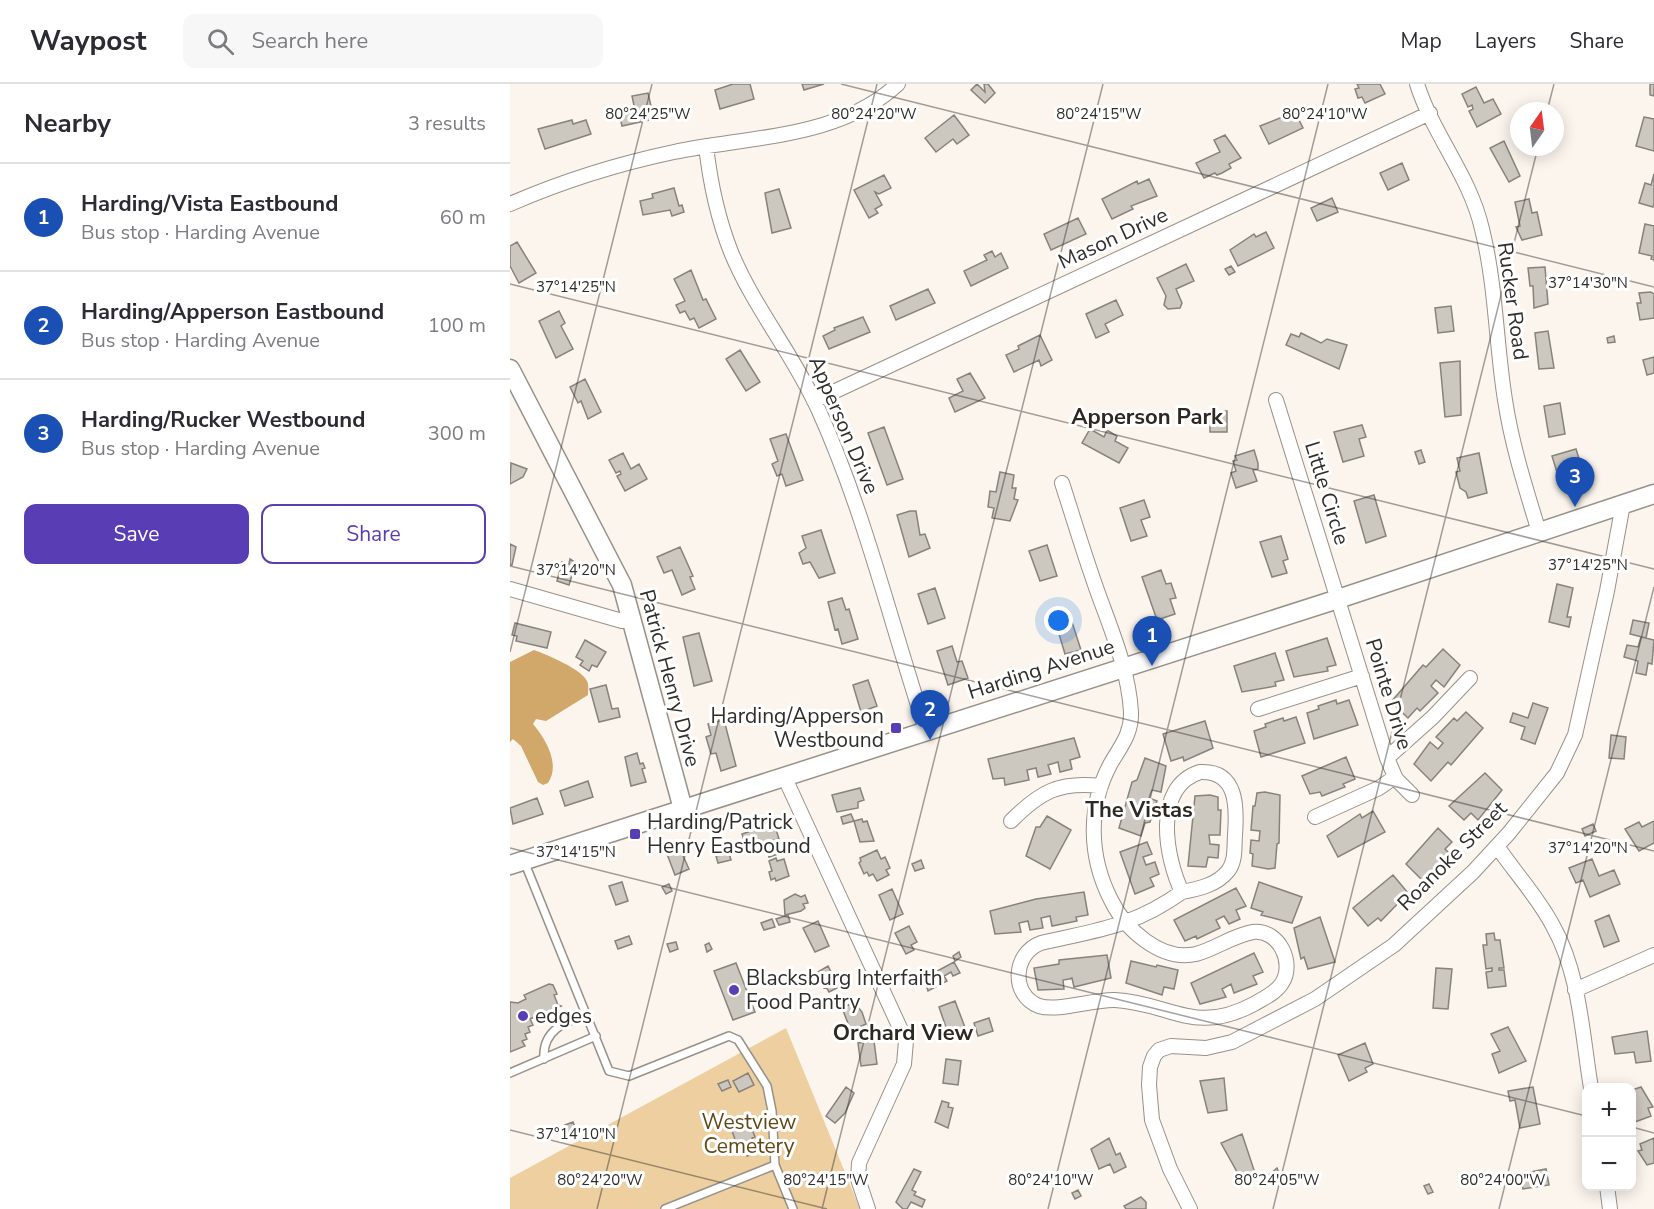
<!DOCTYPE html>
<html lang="en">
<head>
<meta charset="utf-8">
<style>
	body { margin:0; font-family:"Nunito Sans",sans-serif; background:#f7f7f7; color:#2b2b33 }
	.controls { position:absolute; right:18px; bottom:18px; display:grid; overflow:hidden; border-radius:12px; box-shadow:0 3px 15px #0003 }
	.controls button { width:54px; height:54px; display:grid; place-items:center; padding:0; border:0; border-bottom:2px solid #e1e1e2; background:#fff; color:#2b2b33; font:30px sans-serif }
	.compass { position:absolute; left:1000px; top:18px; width:54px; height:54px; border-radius:50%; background:#fff; box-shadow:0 3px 15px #0003; rotate:14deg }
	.you { position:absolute; left:549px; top:537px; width:21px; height:21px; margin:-15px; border:4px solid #fff; border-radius:50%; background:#1a73e8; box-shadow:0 0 0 9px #1a73e833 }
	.badge { display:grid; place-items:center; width:39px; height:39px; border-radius:50%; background:#593db5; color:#fff; font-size:20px; font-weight:700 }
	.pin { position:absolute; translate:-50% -50px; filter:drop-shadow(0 2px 3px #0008) }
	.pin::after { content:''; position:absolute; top:32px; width:21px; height:18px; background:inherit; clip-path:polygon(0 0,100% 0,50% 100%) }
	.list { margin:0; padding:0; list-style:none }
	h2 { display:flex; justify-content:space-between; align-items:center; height:78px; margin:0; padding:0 24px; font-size:26px }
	h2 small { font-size:20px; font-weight:400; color:#7c7c81 }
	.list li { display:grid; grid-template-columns:39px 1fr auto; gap:18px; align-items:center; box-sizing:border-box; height:108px; padding:0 24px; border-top:2px solid #e1e1e2 }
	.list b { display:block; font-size:22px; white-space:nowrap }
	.list p { margin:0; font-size:20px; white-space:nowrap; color:#7c7c81 }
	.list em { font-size:20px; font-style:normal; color:#7c7c81 }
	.actions { display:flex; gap:12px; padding:18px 24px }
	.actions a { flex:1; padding:14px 0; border:2px solid #593db5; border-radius:12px; text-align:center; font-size:21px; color:#593db5 }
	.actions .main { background:#593db5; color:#fff }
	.icon { flex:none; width:33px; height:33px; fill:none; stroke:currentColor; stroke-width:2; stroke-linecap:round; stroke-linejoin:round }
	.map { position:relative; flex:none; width:1144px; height:1125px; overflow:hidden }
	header { display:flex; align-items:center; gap:36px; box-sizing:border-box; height:84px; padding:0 30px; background:#fff; border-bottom:2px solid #e1e1e2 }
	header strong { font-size:28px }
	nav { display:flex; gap:33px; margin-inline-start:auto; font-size:21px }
	.search { width:420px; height:54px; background:#f7f7f7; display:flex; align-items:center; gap:15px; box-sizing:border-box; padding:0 21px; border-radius:12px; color:#7c7c81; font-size:22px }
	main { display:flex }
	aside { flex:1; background:#fff }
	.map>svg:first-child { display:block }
	.green { fill:#eecfa0 }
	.forest { fill:#d1a869 }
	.building { fill:#ccc7bf; stroke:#87827b; stroke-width:1.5 }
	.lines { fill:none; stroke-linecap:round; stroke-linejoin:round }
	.lane-casing { stroke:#97918a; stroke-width:10 }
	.street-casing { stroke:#97918a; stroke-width:16 }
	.secondary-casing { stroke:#97918a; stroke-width:21 }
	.lane { stroke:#fff; stroke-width:7 }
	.street { stroke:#fff; stroke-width:14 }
	.secondary { stroke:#fff; stroke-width:18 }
	.ticks { fill:none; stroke:#302e2b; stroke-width:1.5; stroke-opacity:0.45 }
	.poi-dot { fill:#593db5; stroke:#fff; stroke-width:2 }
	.labels { text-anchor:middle; stroke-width:6; stroke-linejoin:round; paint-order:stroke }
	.street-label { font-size:21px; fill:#302e2b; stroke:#fff }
	.poi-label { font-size:21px; fill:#302e2b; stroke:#fff; text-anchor:start }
	.park-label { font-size:21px; fill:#624615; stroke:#fff }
	.neighbourhood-label { font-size:22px; font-weight:bold; fill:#2c2822; stroke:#fff }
	.ticks-label { font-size:15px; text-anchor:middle; fill:#302e2b; stroke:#fff; stroke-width:6; stroke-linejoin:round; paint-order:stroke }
</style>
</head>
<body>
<header>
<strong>Waypost</strong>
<div class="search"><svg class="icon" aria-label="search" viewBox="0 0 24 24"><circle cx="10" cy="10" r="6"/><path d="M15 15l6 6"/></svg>Search here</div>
<nav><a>Map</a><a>Layers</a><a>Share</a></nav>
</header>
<main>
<aside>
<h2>Nearby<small>3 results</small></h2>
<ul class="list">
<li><span class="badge" style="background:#1a4fb4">1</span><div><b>Harding/Vista Eastbound</b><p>Bus stop · Harding Avenue</p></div><em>60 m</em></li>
<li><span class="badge" style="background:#1a4fb4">2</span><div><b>Harding/Apperson Eastbound</b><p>Bus stop · Harding Avenue</p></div><em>100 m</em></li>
<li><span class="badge" style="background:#1a4fb4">3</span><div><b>Harding/Rucker Westbound</b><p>Bus stop · Harding Avenue</p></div><em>300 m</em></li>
</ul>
<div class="actions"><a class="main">Save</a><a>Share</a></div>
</aside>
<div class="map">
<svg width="1144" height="1125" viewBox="0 0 1144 1125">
	<rect width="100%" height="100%" fill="#fbf5ed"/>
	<path class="green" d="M276 944 350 1125H0V1094Z"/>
	<path class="forest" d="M24 566C36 570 73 586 77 597 79 601 78 607 78 611L36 637 26 635 23 640C35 654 51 680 38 699L33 701 28 698 11 662 3 655 0 658V578Z"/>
	<path class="building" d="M240 0 244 15 210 25 205 6 223 0Z
		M292 0H314L294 6Z
		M467 0 475 8 474 0H478L485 9 475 19 461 6Z
		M847 0H870L875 10 855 19 852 13 848 14 845 5 849 4Z
		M1140 0H1144V12L1140 11Z
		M966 3 974 19 983 15 991 30 967 43 959 27 963 25 962 21 958 23 952 10Z
		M138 9 144 35 112 42 109 29 125 26 122 12Z
		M785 28 793 44 759 60 750 42Z
		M444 31 459 51 447 60 443 55 426 68 415 54Z
		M1134 33 1144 35V67L1126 62Z
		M62 36 63 40 76 36 81 50 35 65 28 45Z
		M715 51 731 74 719 80 721 84 712 89 707 91 705 89 694 94 686 79 710 68 704 56Z
		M994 57 1010 92 999 98 980 64Z
		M892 79 899 96 878 106 870 89Z
		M1144 90V120L1143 123 1129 119 1135 99 1141 101Z
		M374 91 381 104 369 110 365 108 372 121 365 125 368 129 359 134 344 106Z
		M639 95 647 112 621 122 623 125 602 135 592 115 627 97 628 100Z
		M164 104 169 122 172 121 174 128 162 132 160 126 133 131 130 117 143 114 142 110Z
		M269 105 281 144 262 149 255 109Z
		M822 114 828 128 807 137 801 124Z
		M1019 115 1022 129 1027 128 1032 151 1012 156 1006 143 1010 142 1005 118Z
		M568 134 576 150 541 166 534 150Z
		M1135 140 1144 142V176L1141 175 1142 172 1129 169Z
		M756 148 764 164 728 182 720 166 744 150 746 153Z
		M7 158 26 189 9 199 0 182V162Z
		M482 167 485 173 491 169 498 184 461 202 454 187 477 176 474 171Z
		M676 180 684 197 666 205 672 219 670 224 658 225 654 221 656 212 647 194Z
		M721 182 725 188 719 191 715 185Z
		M1035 183 1038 220 1024 224 1023 202H1020L1018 184Z
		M181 186 193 216 196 215 206 235 189 244 184 234 180 236 175 227 170 229 166 221 175 217 164 195Z
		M418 205 425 219 386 236 380 222Z
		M1141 208 1144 210V234L1130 236 1127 219H1131L1129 209Z
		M606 216 613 231 595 240 599 248 586 254 576 230Z
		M941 222 944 247 928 249 925 224Z
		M49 227 55 239 51 242 63 265 46 274 29 237Z
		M353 233 360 248 319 265 313 252 325 246 324 244Z
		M1038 247 1044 284 1029 285 1025 249Z
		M791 249 811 259 817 255 837 261 829 285 776 261 781 250 789 253Z
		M530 251 542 276 531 282 529 276 504 288 496 271 509 265 508 262Z
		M1104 252 1105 258 1098 259 1097 254Z
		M230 266 250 298 236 307 216 275Z
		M1144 273V289L1137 291 1133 276Z
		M950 277 951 331 935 333 930 279Z
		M460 289 475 314 445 328 439 314 453 307 447 295Z
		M75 295 91 328 78 335 71 317 68 319 60 303Z
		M1050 319 1055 350 1039 353 1034 322Z
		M700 327H717V348H700Z
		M852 341 856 353 849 355 854 372 833 378 824 348Z
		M374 343 393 395 377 401 358 349Z
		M580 345 594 353 597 346 607 352 605 357 618 364 609 379 572 359Z
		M276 350 293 396 276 402 272 390 267 392 262 380 268 377 260 355Z
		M1066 365 1071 381 1062 384 1067 400 1052 405 1042 372Z
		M744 366 748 379V385L743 386 747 397 726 404 721 389 726 387 723 377 727 376 725 372Z
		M911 366 915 378 909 380 905 368Z
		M113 369 121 385 129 380 137 395 115 407 107 392 111 390 110 387 106 389 99 376Z
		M969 369 977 409 958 414 956 408 950 404 946 388 950 387 947 374Z
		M1 379 17 385 13 393 0 400Z
		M490 388 504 391 502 404H506L504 415 508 416 500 437 482 434 484 424 478 423 480 407 486 408Z
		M864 411 876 452 856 459 844 417Z
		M634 416 640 433 631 436 637 452 621 457 610 424Z
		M400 427H406L410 451 415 450 420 464 399 473 387 431Z
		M311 446 325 489 309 494 300 478 293 480 289 469 296 464 292 452Z
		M771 452 778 475 773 477 777 489 762 493 750 458Z
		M0 460 6 463 2 481H0Z
		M537 461 547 492 530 497 519 467Z
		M170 463 183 492 180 493 185 505 172 511 162 486 154 489 147 473Z
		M60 475 74 484 72 491 63 488 59 501 47 497 52 478 59 480Z
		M651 486 656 500 661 499 666 514 660 515 665 530 647 536 632 493Z
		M1047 500 1063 504 1057 533H1061L1059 543 1039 538Z
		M425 504 435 534 418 540 408 510Z
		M332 514 336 526 339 525 348 555 332 560 328 545 325 546 318 518Z
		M561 535 571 566 555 570 546 540Z
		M1123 536 1139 539 1136 554 1120 550Z
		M5 539 41 548 37 564 6 557 7 552 2 551Z
		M189 549 202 597 184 602 173 553Z
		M1131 553 1144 556 1142 580 1138 579 1136 591 1126 589 1128 577 1114 573 1117 561 1128 563Z
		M817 554 826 581 817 583 818 587 784 593 776 567Z
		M75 556 96 568 87 583 82 581 79 587 70 581 73 577 66 573Z
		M442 562 447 578 452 577 458 594 438 601 427 567Z
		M933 565 950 581 934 603 926 596 921 602 928 609 910 627 907 624 898 634 881 618 913 581 916 583Z
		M765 569 774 596 765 598 766 602 732 608 724 582Z
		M358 596 367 622 351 628 343 601Z
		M96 601 102 625 108 624 110 633 89 638 80 605Z
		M826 616 827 620 839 616 848 641 804 655 797 629 809 625 808 622Z
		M1023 619 1038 624 1025 660 1011 655 1015 643 1000 638 1003 629 1018 634Z
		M956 628 973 644 941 681 938 678 921 697 904 680 920 658 928 665 933 659 926 653 944 634 947 637Z
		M786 633 795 659 751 673 744 647 756 643 755 640 773 634 774 637Z
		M214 636 226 682 211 687 206 669 201 670 196 653 201 651 198 640Z
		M695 637 703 664 674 677 673 673 661 677 653 650Z
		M1101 651 1116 653 1114 675 1099 674Z
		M564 654 570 673 560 676 562 685 550 688 548 678 538 681 541 690 528 693 526 684 517 686 519 696 495 701 494 694 483 695 478 675Z
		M127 669 130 680 133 679 135 684 132 685 136 698 121 702 115 673Z
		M836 673 845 695 833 700 835 703 812 712 810 708 800 710 792 692Z
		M635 674 656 682 651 708 642 706 640 711 639 714 647 717 640 738 635 739 631 752 609 744 622 698 627 696Z
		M975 689 992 706 968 736 961 729 954 736 939 722Z
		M78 697 83 713 55 722 50 707Z
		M350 704 354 716 348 718V724L327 728 322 711Z
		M755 708 770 711 769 759 767 760 765 784 758 785 742 782 743 770 740 769 741 756 749 757 750 747 741 746 743 722H745L747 709Z
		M700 711 708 713V726H711L710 751H699L700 760 709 761 708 774 698 773 696 783 678 782 685 712Z
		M27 714 33 730 3 740 0 724Z
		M863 727 875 748 828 773 817 752 850 730 852 734Z
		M341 730 344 737 333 740 331 733Z
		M537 732 561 746 540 785 516 772 526 743H530Z
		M352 735 353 738 357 737 364 757 350 758 344 737Z
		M1144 737V759L1129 767 1115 745 1129 738 1132 743Z
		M1083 740 1086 747 1075 752 1072 745Z
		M265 742 269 755 236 763 232 750 238 748 237 746 248 744 249 747Z
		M928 744 942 758 935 765 942 772 924 790 921 787 912 796 896 780Z
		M637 758 642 770 633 773 636 781 645 778 649 790 640 794 644 802 625 810 610 768Z
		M268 762 271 769 259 773 256 766Z
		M170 765 179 785 165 791 157 770Z
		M367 766 371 775 375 773 380 784 376 786 379 791 367 797 363 790 359 792 357 788 354 790 349 779 351 777 350 774Z
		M219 769 221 776 208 779 206 772Z
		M266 774 267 777 274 775 279 792 266 797 265 794 261 796 259 788 262 787 259 777Z
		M1082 775 1089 792 1104 786 1110 800 1080 813 1073 796 1066 799 1059 784Z
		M411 776 414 784 405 787 402 780Z
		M883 791 898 809 871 837 868 834 858 842 843 824Z
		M112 798 118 817 106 821 99 802Z
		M749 798 792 813 782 839 751 831 753 828 741 824Z
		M159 800 162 807 156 810 152 803Z
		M726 804 736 822 726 826 730 835 719 840 714 832 706 836 710 844 687 855 686 852 675 857 664 836Z
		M382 805 393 830 380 836 369 811Z
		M574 808 578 831 566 833 567 837 542 842 540 832 531 834 533 844 520 846 518 837 509 839 511 848 485 850 480 827 526 815Z
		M285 810 291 813 295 811 298 819 293 820 295 824 291 827 275 831 274 816Z
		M278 831 280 838 269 841 266 835Z
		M1099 831 1109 857 1094 863 1085 837Z
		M810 833 825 878 798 885 794 873 791 875 784 844Z
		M262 835 265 843 254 846 251 839Z
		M308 837 319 862 305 868 293 844Z
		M399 842 407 858 401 861 404 866 396 870 385 849Z
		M984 849 985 856H990L994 884H989V886H994L996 902 978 904 976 888 982 887V884L976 885 973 861H977L976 850Z
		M119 852 122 860 108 865 105 857Z
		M166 858 168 865 160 868 157 860Z
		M199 859 202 865 197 868 195 861Z
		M449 868 451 873 445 877 443 872Z
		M744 869 753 888 743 892 747 900 724 909 721 900 712 905 716 913 690 920 681 899Z
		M597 871 601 894 564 903 562 894 559 895 553 896 554 905 528 906 524 884 549 880V876Z
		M621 877 646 883 647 881 668 886 664 905 654 903 652 911 616 899Z
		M444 878 450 889 443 892 441 888 434 892 437 897 418 907 414 894Z
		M226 879 245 928 223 936 204 887Z
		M318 882 329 903 319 908 316 903 314 904 306 889Z
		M926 884 942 885 938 925 923 924Z
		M39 900 43 901 47 910 44 911 48 921 51 922 20 935 23 941 18 943 20 948 15 950 17 955 12 957 15 962 0 968V918L8 919 16 915 14 911Z
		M445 917 456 946 439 952 429 923Z
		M340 920 342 924 347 922 352 928 356 940 341 947 332 924Z
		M479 934 483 947 468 952 464 939Z
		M998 943 1016 977 989 989 982 970 990 967 981 950Z
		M1137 947 1141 977 1126 979 1124 968 1105 970 1102 953Z
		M364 957 367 980 351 982 348 959Z
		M855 959 863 980 855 984 857 988 839 997 828 971Z
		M436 975 451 977 448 1001 433 999Z
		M238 989 244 1001 229 1008 223 997Z
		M714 994 717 1026 698 1029 690 997Z
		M218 996 221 1003 212 1007 208 1000Z
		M336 1003 344 1009 335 1029 325 1039 316 1032Z
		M1023 1003 1030 1040 1010 1044 1005 1016 1000 1017 998 1007Z
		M1131 1003 1143 1023 1138 1024 1141 1032 1125 1038 1122 1028V1006Z
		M432 1017 439 1019 438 1023 443 1024 438 1044 425 1038Z
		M239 1037 245 1053 242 1054 246 1069 237 1072 230 1059 227 1061 221 1044Z
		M63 1038 66 1046 58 1050 55 1041Z
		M732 1050 745 1089 731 1095 711 1059Z
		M599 1054 606 1071 610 1069 616 1083 604 1089 600 1080 589 1085 581 1065Z
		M1144 1054V1079L1137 1081 1128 1067 1132 1066 1130 1060Z
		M767 1084 770 1092 761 1095 759 1091Z
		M404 1085 411 1088 402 1106 406 1108 404 1111 415 1116 412 1123 401 1118 397 1125H393L386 1118Z
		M1036 1085 1039 1101 1013 1105 1010 1090Z
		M919 1100 923 1108 918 1110 914 1102Z
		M568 1106 571 1112 565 1115 562 1109Z
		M631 1113 636 1118V1125H616L614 1122Z"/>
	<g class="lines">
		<g class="lane-casing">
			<path id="lane" d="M14 777 99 987 119 992 219 952 228 956 257 1002 262 1027 265 1081 283 1125
				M34 975C32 946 55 938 77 930
				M0 989 86 952
				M155 1125 265 1081"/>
		</g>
		<g class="street-casing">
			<path id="street" d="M907 0C923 51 960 92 972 145 986 201 986 260 995 316 1002 362 1016 405 1029 448
				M196 62C200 97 208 135 221 168 244 224 284 271 309 327 355 429 381 540 416 646
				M0 120C53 97 107 80 164 68 239 52 329 55 388 0
				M766 316 877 674 886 695 902 711
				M304 317 920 29
				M552 399C565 439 577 480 592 520 605 555 619 591 621 628 622 649 611 662 601 679 577 723 579 773 601 816 615 845 651 878 686 870 705 865 724 851 743 848 769 845 785 879 772 899 766 909 754 914 744 920 684 952 661 919 605 916 584 915 548 928 529 922 500 911 503 869 531 859 587 846 623 843 672 808
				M0 505 112 537 123 536
				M748 625 852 592
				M877 674 923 633 960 594
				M690 688C728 686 727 724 725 751 724 763 726 777 718 787 707 801 688 805 672 808 656 775 642 703 690 688Z
				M274 692 396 957 394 980 349 1079 348 1095 358 1125
				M805 733 869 704 885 693
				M501 737C530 708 549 697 591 702
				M987 762C1005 789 1028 813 1043 842 1070 890 1072 950 1081 1004
				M1065 906 1144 871
				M1097 1102 1100 1125
				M680 1125 660 1085 642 1036 639 1001 640 983 644 972 649 966 661 962 696 964 722 958 805 915 884 861 963 788 999 749 1047 689 1065 651 1097 507 1113 420"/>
		</g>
		<g class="secondary-casing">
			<path id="secondary" d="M0 285 112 501 173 725
				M0 781 828 515 1144 410"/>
		</g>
		<use href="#lane" class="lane"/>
		<use href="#street" class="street"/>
		<use href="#secondary" class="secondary"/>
	</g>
	<path class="ticks" d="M331 0 1144 203M1037 27 1044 0M0 200 1144 485M0 482 1144 767M0 568 142 0M0 764 1076 1032M1122 1043 1144 1049M0 1046 317 1125M87 1125 367 0M312 1125 593 0M538 1125 818 0M763 1125 1028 63M989 1125 1144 503"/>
	<g class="poi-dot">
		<rect x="380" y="638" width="12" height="12" rx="3"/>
		<rect x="119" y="744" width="12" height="12" rx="3"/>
		<circle cx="224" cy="906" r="6"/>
		<circle cx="13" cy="932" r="6"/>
	</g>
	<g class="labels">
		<g class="street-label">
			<text transform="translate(603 154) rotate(-25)" y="7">Mason Drive</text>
			<text transform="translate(1003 217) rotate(82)" y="7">Rucker Road</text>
			<text transform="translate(334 341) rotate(67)" y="7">Apperson Drive</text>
			<text transform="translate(817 409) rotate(73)" y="7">Little Circle</text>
			<text transform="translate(531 585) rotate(-18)" y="7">Harding Avenue</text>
			<text transform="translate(160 594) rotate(75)" y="7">Patrick Henry Drive</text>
			<text transform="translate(879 610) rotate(73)" y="7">Pointe Drive</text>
			<text transform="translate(942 772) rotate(-45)" y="7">Roanoke Street</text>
		</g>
		<g class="poi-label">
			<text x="374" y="639" text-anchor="end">Harding/Apperson<tspan x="374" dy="24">Westbound</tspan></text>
			<text x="137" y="745">Harding/Patrick<tspan x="137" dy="24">Henry Eastbound</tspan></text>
			<text x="236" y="901">Blacksburg Interfaith<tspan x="236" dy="24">Food Pantry</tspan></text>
			<text x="25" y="939">edges</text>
		</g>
		<g class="park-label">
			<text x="239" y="1045">Westview<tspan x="239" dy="24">Cemetery</tspan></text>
		</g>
		<g class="neighbourhood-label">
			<text x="637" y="340">Apperson Park</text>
			<text x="629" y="733">The Vistas</text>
			<text x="393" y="956">Orchard View</text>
		</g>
	</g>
	<g class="ticks-label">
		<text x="138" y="35">80°24'25"W</text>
		<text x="364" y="35">80°24'20"W</text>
		<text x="589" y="35">80°24'15"W</text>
		<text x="815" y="35">80°24'10"W</text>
		<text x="1078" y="204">37°14'30"N</text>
		<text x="66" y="208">37°14'25"N</text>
		<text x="1078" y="486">37°14'25"N</text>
		<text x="66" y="491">37°14'20"N</text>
		<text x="1078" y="769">37°14'20"N</text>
		<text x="66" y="773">37°14'15"N</text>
		<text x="66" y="1055">37°14'10"N</text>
		<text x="90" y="1101">80°24'20"W</text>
		<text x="316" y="1101">80°24'15"W</text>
		<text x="541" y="1101">80°24'10"W</text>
		<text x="767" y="1101">80°24'05"W</text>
		<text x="993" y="1101">80°24'00"W</text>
	</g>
</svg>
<div class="controls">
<button>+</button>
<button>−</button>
</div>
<svg class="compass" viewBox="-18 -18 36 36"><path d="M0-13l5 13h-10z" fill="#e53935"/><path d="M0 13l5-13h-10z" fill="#7c7c81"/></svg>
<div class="you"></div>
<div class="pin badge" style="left:642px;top:582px;background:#1a4fb4">1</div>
<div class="pin badge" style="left:420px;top:656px;background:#1a4fb4">2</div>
<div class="pin badge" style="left:1065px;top:423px;background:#1a4fb4">3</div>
</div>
</main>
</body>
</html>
